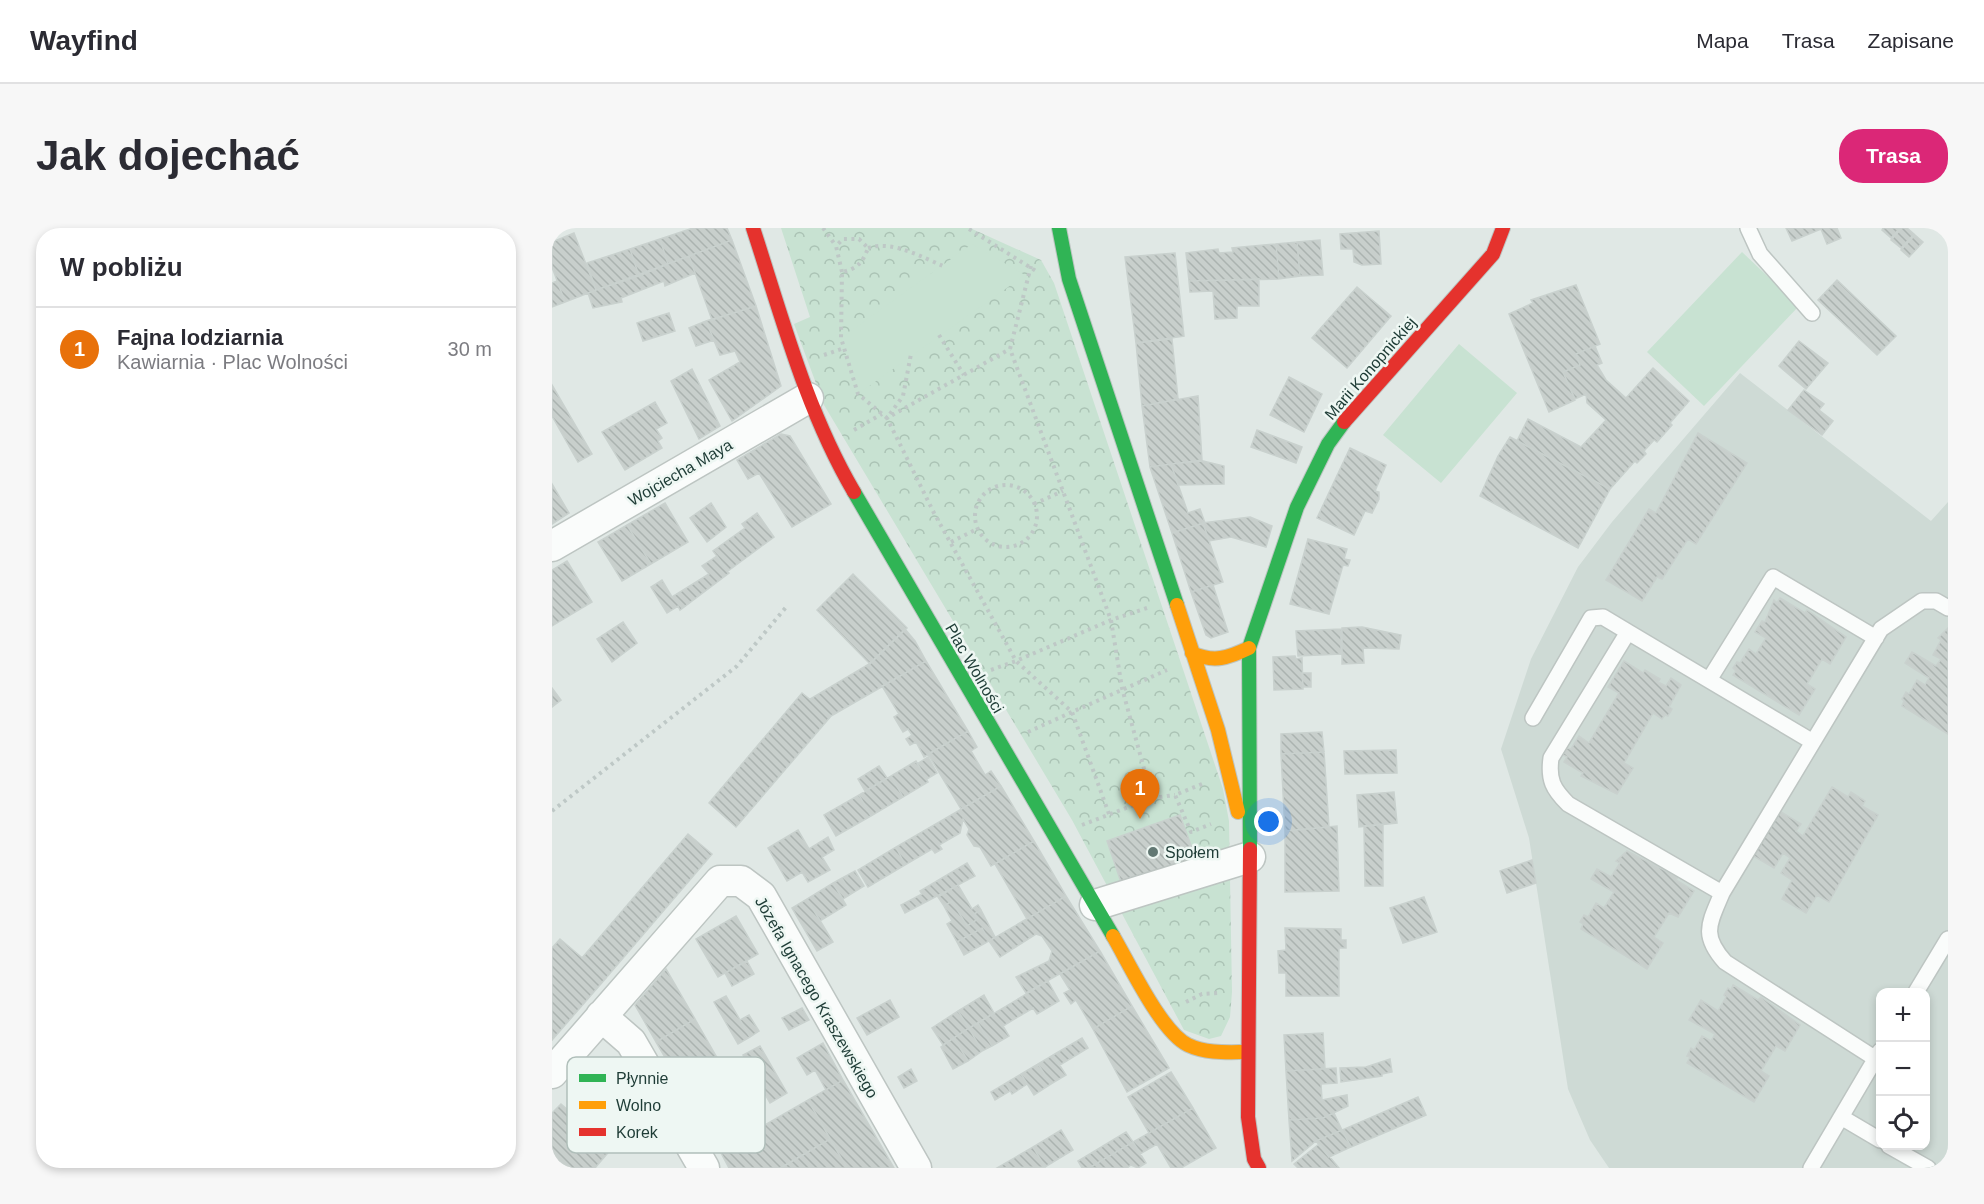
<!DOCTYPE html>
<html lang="pl">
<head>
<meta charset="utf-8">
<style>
	body { margin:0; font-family:Arial,sans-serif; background:#f7f7f7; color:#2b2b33 }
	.controls { position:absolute; right:18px; bottom:18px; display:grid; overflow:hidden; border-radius:12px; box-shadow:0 3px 9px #0003 }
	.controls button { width:54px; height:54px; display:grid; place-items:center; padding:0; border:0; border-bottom:2px solid #e1e1e2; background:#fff; color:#2b2b33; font:30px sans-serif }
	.you { position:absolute; left:717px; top:594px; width:21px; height:21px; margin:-15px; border:4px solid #fff; border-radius:50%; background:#1a73e8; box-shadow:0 0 0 9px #1a73e833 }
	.badge { display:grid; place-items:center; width:39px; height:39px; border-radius:50%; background:#db2777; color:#fff; font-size:20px; font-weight:700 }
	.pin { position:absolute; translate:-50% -50px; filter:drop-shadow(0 2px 3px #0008) }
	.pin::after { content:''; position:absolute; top:32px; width:21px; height:18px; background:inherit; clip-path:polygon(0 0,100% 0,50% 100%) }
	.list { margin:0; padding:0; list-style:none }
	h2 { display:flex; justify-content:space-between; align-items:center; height:78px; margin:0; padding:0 24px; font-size:26px }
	h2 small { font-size:20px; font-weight:400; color:#7c7c81 }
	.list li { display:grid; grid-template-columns:39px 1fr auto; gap:18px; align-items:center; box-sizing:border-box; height:84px; padding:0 24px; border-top:2px solid #e1e1e2 }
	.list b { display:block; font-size:22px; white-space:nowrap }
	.list p { margin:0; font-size:20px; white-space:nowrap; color:#7c7c81 }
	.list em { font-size:20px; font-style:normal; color:#7c7c81 }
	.icon { flex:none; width:33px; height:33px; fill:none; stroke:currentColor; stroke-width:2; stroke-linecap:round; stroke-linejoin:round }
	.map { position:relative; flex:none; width:1396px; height:940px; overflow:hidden; border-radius:24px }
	header { display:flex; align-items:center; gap:36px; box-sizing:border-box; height:84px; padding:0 30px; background:#fff; border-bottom:2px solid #e1e1e2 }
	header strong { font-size:28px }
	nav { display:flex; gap:33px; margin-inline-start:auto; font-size:21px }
	.intro { display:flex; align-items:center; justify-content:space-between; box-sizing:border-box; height:144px; padding:0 36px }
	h1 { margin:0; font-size:42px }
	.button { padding:15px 27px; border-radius:24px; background:#db2777; color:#fff; font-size:21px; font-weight:700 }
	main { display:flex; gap:36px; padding:0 36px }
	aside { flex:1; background:#fff; border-radius:24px; box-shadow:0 3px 9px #0003 }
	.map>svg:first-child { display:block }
	.built { fill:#cedad5; fill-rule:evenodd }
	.park { fill:url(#park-crowns) }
	.pitch { fill:#c8e2d2 }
	.building { fill:url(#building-back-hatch); stroke:#c9d1ce; stroke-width:1.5 }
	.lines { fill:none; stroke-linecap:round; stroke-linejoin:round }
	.lane-casing { stroke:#bdc5c2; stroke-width:18 }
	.street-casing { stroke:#bdc5c2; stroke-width:33 }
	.fast-casing { stroke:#bdc5c2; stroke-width:16 }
	.slow-casing { stroke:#bdc5c2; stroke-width:16 }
	.jam-casing { stroke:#bdc5c2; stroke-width:16 }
	.path { stroke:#bec8c6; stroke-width:4; stroke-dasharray:3 4.5; stroke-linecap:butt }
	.lane { stroke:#fafcfb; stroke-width:15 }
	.street { stroke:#fafcfb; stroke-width:30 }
	.fast { stroke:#30b455; stroke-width:14 }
	.slow { stroke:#ff9f0a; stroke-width:14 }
	.jam { stroke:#e5322d; stroke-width:14 }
	.poi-dot { fill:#627873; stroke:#eef7f3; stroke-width:2 }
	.labels { text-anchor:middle; stroke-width:5; stroke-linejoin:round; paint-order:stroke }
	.street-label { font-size:16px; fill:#1e3c36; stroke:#eef7f3 }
	.poi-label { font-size:16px; fill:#1e3c36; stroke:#eef7f3; text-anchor:start }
	.key { fill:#eef7f3; stroke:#b0bfba; stroke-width:1.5 }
	.key-label { font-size:16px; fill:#1e3c36 }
</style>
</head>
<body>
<header>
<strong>Wayfind</strong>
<nav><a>Mapa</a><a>Trasa</a><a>Zapisane</a></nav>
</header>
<div class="intro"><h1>Jak dojechać</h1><a class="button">Trasa</a></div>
<main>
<aside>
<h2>W pobliżu<small></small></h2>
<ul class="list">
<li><span class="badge" style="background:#e8710a">1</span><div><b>Fajna lodziarnia</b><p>Kawiarnia · Plac Wolności</p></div><em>30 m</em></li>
</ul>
</aside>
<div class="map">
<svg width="1396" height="940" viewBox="0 0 1396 940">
	<defs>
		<pattern id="park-crowns" width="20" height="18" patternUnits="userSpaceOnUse" patternTransform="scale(1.5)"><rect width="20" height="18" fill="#c8e2d2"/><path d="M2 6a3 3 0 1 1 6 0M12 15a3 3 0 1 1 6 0" fill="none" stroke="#abc3b5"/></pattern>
		<pattern id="building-back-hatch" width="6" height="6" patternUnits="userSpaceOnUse" patternTransform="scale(1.5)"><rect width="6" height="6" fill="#c8cfcc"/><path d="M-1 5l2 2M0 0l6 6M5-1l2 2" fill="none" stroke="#abb3b0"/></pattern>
	</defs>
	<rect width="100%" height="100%" fill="#e0e8e5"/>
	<path class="built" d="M1188 145 1379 293 1396 274V940H1057L1038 912 1016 861 977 610 949 521 979 431 1026 339 1060 294ZM1328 764H1374V918H1328Z"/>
	<path class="park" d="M229 0H418L489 32 502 55 671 561 677 593 680 764 678 789 669 808 657 811 632 802 520 592 272 177 242 96 258 89Z"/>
	<path class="pitch" d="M420 16 473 47 306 166 289 110Z
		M1190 24 1247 78 1152 178 1095 124Z
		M907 116 965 165 889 255 831 207Z"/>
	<path class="building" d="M141 0H175L180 12 116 36 108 11Z
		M1234 0H1285L1289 10 1275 16 1269 1 1240 13Z
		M1331 0H1348L1339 10 1330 2Z
		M1350 0H1355L1362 6 1349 20 1339 12Z
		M827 3 829 36 810 37 802 34 801 21H789L788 6Z
		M22 5 44 62 13 74 0 39V14Z
		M1363 7 1371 14 1357 29 1349 22Z
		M108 11 116 36 87 48 78 21Z
		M180 12 204 78 160 92 137 28Z
		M768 12 771 47 748 48 745 14Z
		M745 14 748 48 727 51 724 16Z
		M724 16 727 51 637 53 634 25 666 21 667 25 681 24 680 20Z
		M78 21 87 48 44 62 35 35Z
		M623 25 632 108 584 115 573 29Z
		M137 28 143 45 113 58 112 53 69 70 70 74 41 80 36 65Z
		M707 51V78H685V90L663 91 661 63 638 64 637 53Z
		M1285 52 1344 108 1325 127 1266 72Z
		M5 53 13 74 0 79V55Z
		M1024 57 1048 116 1024 126 1028 137 1011 144 1023 172 997 184 957 86 981 75 979 72Z
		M805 59 839 88 795 140 760 110Z
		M204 78 229 158 180 193 157 152 188 134 183 123 168 127 154 93Z
		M117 85 123 103 91 113 85 95Z
		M154 93 162 112 144 118 137 100Z
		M620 111 626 171 590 178 584 115Z
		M1247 113 1276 135 1254 161 1227 138Z
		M1043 118 1050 135 1045 137 1054 152 1074 170 1101 140 1137 173 1118 195 1120 197 1105 214 1102 212 1092 223 1094 226 1085 235 1083 233 1058 261 965 213 976 191 1029 219 1054 192 1035 175 1034 166 1023 171 1011 144 1028 137 1024 126Z
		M140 141 168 198 147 211 119 153Z
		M737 149 770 166 752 204 718 187Z
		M0 157 40 226 26 234 0 188Z
		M1252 162 1272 176 1267 182 1281 193 1270 207 1236 182Z
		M646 168 650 232 598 239 590 178Z
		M103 174 115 195 104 201 110 210 106 213 110 220 73 242 50 204Z
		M705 202 750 219 744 235 699 219Z
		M1146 205 1195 235 1144 316 1136 311 1110 351 1105 349 1090 373 1054 352 1097 281 1104 285Z
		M229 206 238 208 279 276 240 299 207 245 196 251 185 232Z
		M958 209 1058 261 1026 320 928 268 946 228Z
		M798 220 834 237 823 263 827 264V271L820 285 813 283 802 307 765 290Z
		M651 233 672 238V256L626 257 619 236Z
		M619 236 636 285 648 281 653 295 620 305 598 239Z
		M0 256 17 285 0 296Z
		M113 275 136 314 99 336 75 297Z
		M159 275 174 299 155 314 138 290Z
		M205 285 222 309 176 343 161 323 193 300 190 296Z
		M698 289 720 298 714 319 679 309 657 313 651 295Z
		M651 295 671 354 639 364 620 305Z
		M75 297 99 336 70 353 46 314Z
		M756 311 795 321 792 331 798 332 796 338 791 337 777 386 738 376Z
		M165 328 177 345 128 382 126 378 115 385 99 359 110 352 120 369 157 346 150 338Z
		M15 333 40 374 0 398V342Z
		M301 346 355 400 318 436 265 382Z
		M661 357 676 404 659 410 654 407 639 364Z
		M1228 370 1253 385 1255 382 1294 409 1278 436 1270 431 1255 456 1263 461 1247 487 1181 447 1184 443 1181 440 1185 434 1188 435 1197 421 1204 426 1214 410 1203 404 1210 393 1213 394 1222 372 1225 375Z
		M71 394 85 415 60 434 45 411Z
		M810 399 849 407 847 421 811 420 812 435 790 436V400Z
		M1396 400V506L1350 478 1352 473 1350 471 1354 464 1357 466 1365 452 1373 457 1377 450 1353 435 1360 424 1384 438 1389 431 1381 427 1389 412 1386 410Z
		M353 401 363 413 374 433 333 457 317 436Z
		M789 401V426L746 428 744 403Z
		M743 428 744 431 750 430 751 461 722 462 721 429Z
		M374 433 416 503 372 529 364 514 358 517 354 511 360 507 356 501 351 504 342 489 347 486 330 458Z
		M1072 433 1091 445 1093 442 1108 451 1106 454 1114 458 1119 450 1129 457 1117 479 1120 481 1116 488 1113 487 1110 491 1101 485 1072 535 1081 540 1065 566 1029 548 1031 545 1012 534 1015 529 1011 527 1015 520 1019 521 1027 508 1037 515 1067 465 1056 459Z
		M317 436 333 457 279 488 258 471Z
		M750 445H759V459H751Z
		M0 460 9 472 0 479Z
		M250 465 279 488 184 599 157 575Z
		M416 503 425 519 419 523 433 547 439 543 449 558 409 581 376 526Z
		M770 504 772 524 729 526V506Z
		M844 522 845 545 793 546 792 523Z
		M772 524 777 599 733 603 729 526Z
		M376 529 385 545 375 551 365 536Z
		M364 533 376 554 351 569 339 548Z
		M327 538 335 550 313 563 306 551Z
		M339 548 351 569 319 588 307 567Z
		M449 558 482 613 439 638 428 619 422 618 415 607 417 601 411 591 408 605 387 617 390 621 383 625 380 621 353 637 344 619Z
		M1280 559 1296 569 1299 564 1313 573 1310 578 1326 587 1277 674 1265 667 1254 685 1230 671 1240 652 1229 645 1238 630 1231 625 1222 640 1198 626 1224 581 1249 596 1244 603 1251 608Z
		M842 564 845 595 807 599 805 567Z
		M307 567 319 588 284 608 272 587Z
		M628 587 645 634 571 660 555 613Z
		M831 596V658H813L812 598Z
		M785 598 787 663 733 664V603Z
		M246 602 257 621 276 609 282 622 270 629 278 642 256 654 250 644 235 653 216 620Z
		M136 606 160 626 54 750 30 730Z
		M482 613 514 668 475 691 443 636Z
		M344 619 353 637 316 659 306 642Z
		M1075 623 1126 649 1124 652 1142 663 1126 689 1117 685 1102 709 1111 715 1095 741 1029 701 1031 696 1028 694 1032 687 1036 689 1044 675 1052 680 1062 664 1039 651 1045 641 1059 649 1068 635 1064 633Z
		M980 632 984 655 955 665 948 643Z
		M415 635 423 648 353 685 349 677 370 666 368 663Z
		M303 643 312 658 299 666 290 650Z
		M290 650 299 666 291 671 281 655Z
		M281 655 294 677 268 693 255 671Z
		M406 657 420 681 426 677 429 682 422 686 426 691 415 698 400 673 392 678 386 669Z
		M514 668 548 723 474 765 464 749 497 733 500 723 490 708 484 706 448 729 437 713Z
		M872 669 885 704 851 715 838 680Z
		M255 671 281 714 265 723 240 680Z
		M400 673 415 698 426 691 422 686 429 682 443 709 437 713 430 700 405 714 395 696 400 693 392 678Z
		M184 688 206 726 166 749 144 711Z
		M430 700 437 713 412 727 405 714Z
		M733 700 789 701V712H794V720H787V768H734V745H727L726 723 734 722Z
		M8 711 54 750 0 812V720Z
		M548 723 580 778 541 801 524 772 519 776 512 765 518 762 508 746Z
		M195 733 202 746 180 758 173 745Z
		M114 741 143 791 104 814 83 777Z
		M496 753 507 773 485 786 481 780 451 798 457 808 440 818 426 795Z
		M1181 757 1206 772 1209 769 1248 797 1233 823 1224 818 1209 843 1217 848 1202 874 1135 835 1138 829 1135 828 1139 820 1142 822 1150 808 1159 813 1163 806 1137 792 1149 772 1166 783 1174 769 1172 767 1176 760 1179 762Z
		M432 767 442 785 417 800 406 783Z
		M174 768 198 809 186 816 162 774Z
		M338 772 347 789 315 807 305 790Z
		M580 778 617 840 575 864 541 801Z
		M250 780 257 792 237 802 230 790Z
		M406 783 417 800 391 817 380 800Z
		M197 787 207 803 198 809 188 792Z
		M143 791 164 828 125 850 104 814Z
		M426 795 440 818 430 823 417 800Z
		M417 800 430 823 416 833 402 810Z
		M771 805 773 841 734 843 732 807Z
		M402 810 416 833 401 841 389 819Z
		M530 810 536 820 508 837 501 827Z
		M271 815 291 852 274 862 263 842 255 847 245 830Z
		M208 818 235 865 218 875 191 827Z
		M501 827 514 847 499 856 486 836Z
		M164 828 185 864 147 887 125 850Z
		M838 831 840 844 830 846V848L789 854 788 840 814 839Z
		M486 836 499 856 482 867 469 846Z
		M784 840 785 855 769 856 770 872 795 867 796 878 771 890 737 892 734 843Z
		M359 841 365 853 352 860 346 849Z
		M619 844 641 880 597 905 576 869Z
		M469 846 475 856 460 866 454 855Z
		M291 852 342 940H295L256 872Z
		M454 855 458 863 443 872 439 864Z
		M866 869 874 887 799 919 790 902Z
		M256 872 278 911 228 940H177L168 923Z
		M9 876 60 920 43 940H0V885Z
		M641 880 664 920 629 940H619L605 916 588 926 581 914Z
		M782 885 790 902 764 913 740 933 737 892 771 890Z
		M509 902 521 922 493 939 481 919Z
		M790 902 799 919 777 929 764 913Z
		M574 904 581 914 537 940H530L526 933Z
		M278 911 295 940H229Z
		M581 914 594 935 586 940 579 937 575 940H537Z
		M767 916 787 940H746L742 936Z
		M481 919 493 939 445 940Z"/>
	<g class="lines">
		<g class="lane-casing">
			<path id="lane" d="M1196 0 1208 26 1260 85
				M1157 452 1221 349 1324 410
				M981 490 1039 390 1051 389 1076 404
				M1170 665 1016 576C1001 561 996 552 999 530L1076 404 1261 514
				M1364 764 1396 711
				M1324 831 1173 734C1149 707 1157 696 1170 665L1329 401 1370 373H1384L1396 380
				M1289 889 1328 912
				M1337 918 1376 940
				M1259 940 1328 823"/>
		</g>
		<g class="street-casing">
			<path id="street" d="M0 318 256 170
				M543 677 698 629
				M49 788 79 814 152 940
				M0 845 168 653H189L209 668 364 940"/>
		</g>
		<g class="fast-casing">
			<path id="fast" d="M507 0 517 51 625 377
				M302 264 561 708
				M698 621 697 420 745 279 776 216 792 194"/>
		</g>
		<g class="slow-casing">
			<path id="slow" d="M625 377 666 502 686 584
				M640 425C662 435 676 430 697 420
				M561 708C577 735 609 804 636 817 655 826 677 824 696 824"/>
		</g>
		<g class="jam-casing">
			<path id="jam" d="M201 0C230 89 254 182 302 264
				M792 194 941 26 951 0
				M698 621 696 889 702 931 707 940"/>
		</g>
		<path class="path" d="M271 0 284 18
			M417 1 484 43
			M316 20C340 12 370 29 391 38
			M479 38 458 121 559 392 570 460 600 570
			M290 44 284 18 291 11H307L316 20C311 34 305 41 290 44L289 110 306 166 335 190 351 168 359 126
			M387 107 412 147
			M272 127 292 120
			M302 202 330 186
			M423 288a31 31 0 1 1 62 0a31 31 0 1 1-62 0Z
			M482 276 511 263
			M399 314 425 301
			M439 442 464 433 382 285 335 190 458 121
			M476 504 520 484 464 433 559 392 595 380
			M650 556 623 567 639 604 659 596
			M0 583 185 438 235 378
			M557 586 520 484 615 442
			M530 597 600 570 623 567
			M634 774 650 766 667 765"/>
		<use href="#lane" class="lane"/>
		<use href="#street" class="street"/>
		<use href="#fast" class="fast"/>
		<use href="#slow" class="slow"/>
		<use href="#jam" class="jam"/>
	</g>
	<circle class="poi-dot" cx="601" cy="624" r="6"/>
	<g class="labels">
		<g class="street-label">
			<text transform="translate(818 140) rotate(-49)" y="6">Marii Konopnickiej</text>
			<text transform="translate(128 244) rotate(-30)" y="6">Wojciecha Maya</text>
			<text transform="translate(423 440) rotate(60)" y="6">Plac Wolności</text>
			<text transform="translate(265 769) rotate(60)" y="6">Józefa Ignacego Kraszewskiego</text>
		</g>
		<g class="poi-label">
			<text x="613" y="630">Społem</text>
		</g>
	</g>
	<rect x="15" y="829" width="198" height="96" rx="9" class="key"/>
	<rect x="27" y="846" width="27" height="8" fill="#30b455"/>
	<rect x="27" y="873" width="27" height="8" fill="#ff9f0a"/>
	<rect x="27" y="900" width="27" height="8" fill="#e5322d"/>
	<g class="key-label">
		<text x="64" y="856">Płynnie</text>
		<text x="64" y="883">Wolno</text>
		<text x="64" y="910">Korek</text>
	</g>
</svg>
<div class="controls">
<button>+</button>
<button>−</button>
<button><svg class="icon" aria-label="locate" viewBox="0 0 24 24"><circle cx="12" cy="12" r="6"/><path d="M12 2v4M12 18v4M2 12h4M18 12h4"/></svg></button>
</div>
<div class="you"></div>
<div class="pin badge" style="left:588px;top:591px;background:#e8710a">1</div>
</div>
</main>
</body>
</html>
